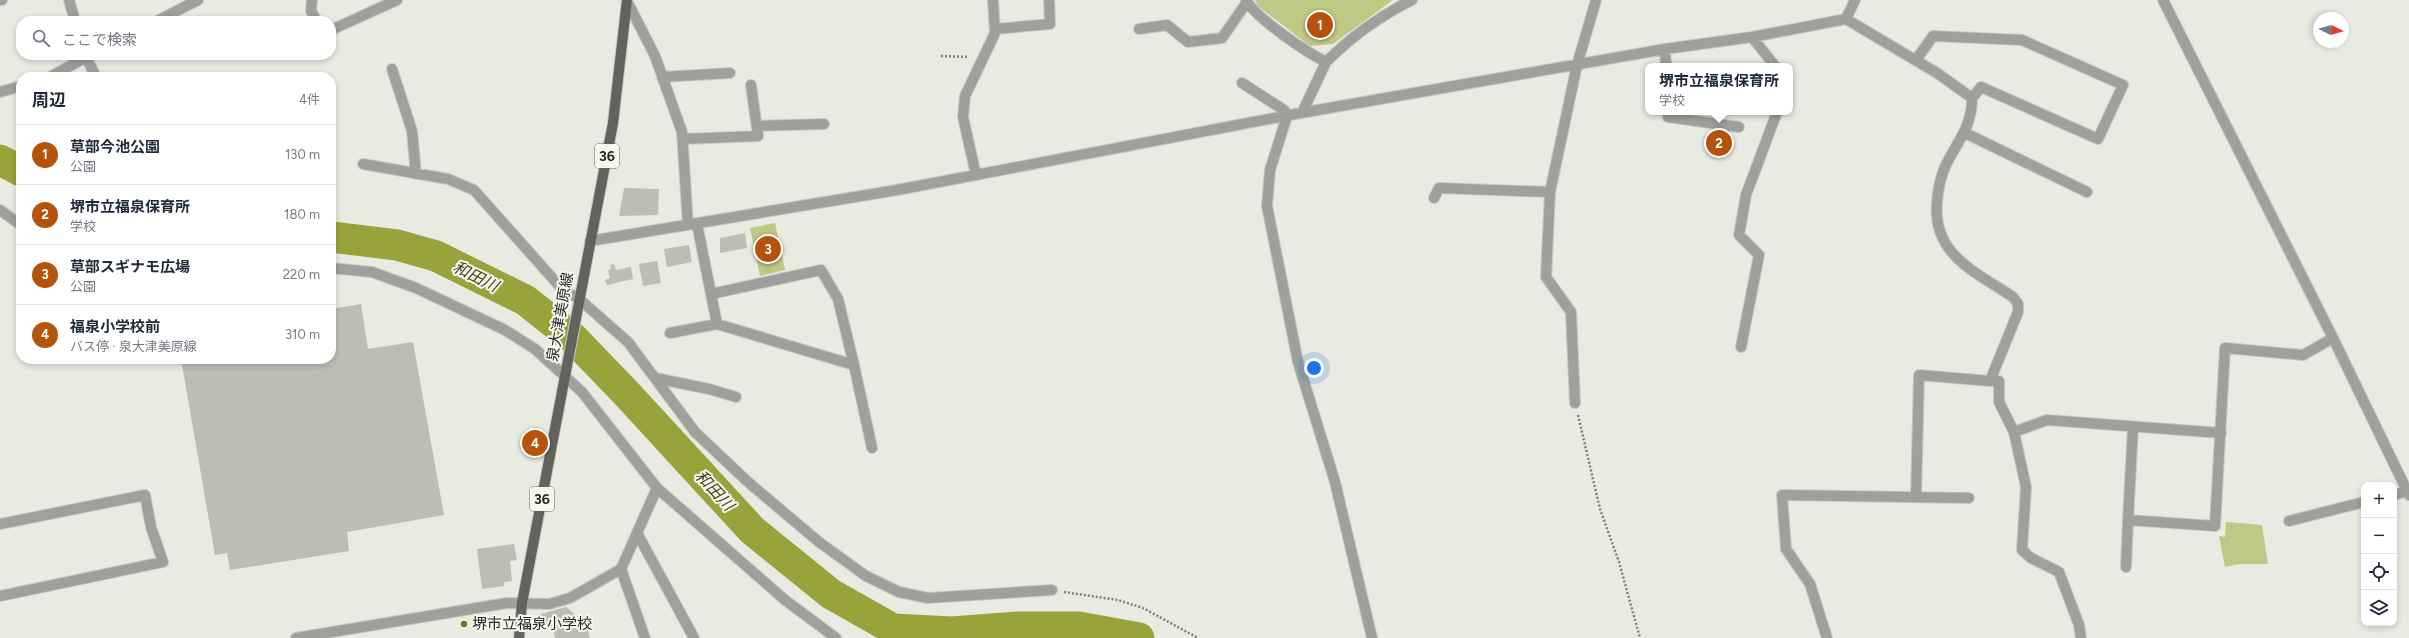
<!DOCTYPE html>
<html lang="ja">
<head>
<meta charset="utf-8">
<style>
	body { margin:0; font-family:Figtree,"Noto Sans JP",sans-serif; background:#f2f2f3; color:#1f2937 }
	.controls { position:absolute; right:12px; bottom:12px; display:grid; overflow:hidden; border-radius:8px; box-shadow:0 2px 6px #0003 }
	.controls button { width:36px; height:36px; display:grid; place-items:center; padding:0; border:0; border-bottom:1px solid #e0e1e3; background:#fff; color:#1f2937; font:20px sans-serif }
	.compass { position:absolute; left:2313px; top:12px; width:36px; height:36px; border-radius:50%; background:#fff; box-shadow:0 2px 6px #0003; rotate:96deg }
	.you { position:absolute; left:1314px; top:368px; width:14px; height:14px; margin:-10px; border:3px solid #fff; border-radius:50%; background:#1a73e8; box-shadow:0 0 0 6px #1a73e833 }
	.badge { display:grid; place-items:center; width:26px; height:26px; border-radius:50%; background:#b45309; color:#fff; font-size:13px; font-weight:700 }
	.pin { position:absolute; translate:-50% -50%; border:2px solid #fff; box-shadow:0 1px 4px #0006 }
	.popup { position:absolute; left:1645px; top:63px; width:148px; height:52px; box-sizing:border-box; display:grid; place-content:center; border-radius:8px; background:#fff; filter:drop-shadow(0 1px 3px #0005); font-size:13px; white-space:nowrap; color:#747a83 }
	.popup b { font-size:15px; color:#1f2937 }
	.popup::after { content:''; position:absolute; left:50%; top:100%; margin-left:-8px; border:8px solid transparent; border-top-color:#fff }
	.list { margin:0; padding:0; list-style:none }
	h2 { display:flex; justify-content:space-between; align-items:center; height:52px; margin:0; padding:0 16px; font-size:17px }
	h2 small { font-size:13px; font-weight:400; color:#747a83 }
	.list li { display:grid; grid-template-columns:26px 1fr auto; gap:12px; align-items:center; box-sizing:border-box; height:60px; padding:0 16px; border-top:1px solid #e0e1e3 }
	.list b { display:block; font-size:15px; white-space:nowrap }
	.list p { margin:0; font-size:13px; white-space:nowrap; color:#747a83 }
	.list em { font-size:13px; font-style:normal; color:#747a83 }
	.icon { flex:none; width:22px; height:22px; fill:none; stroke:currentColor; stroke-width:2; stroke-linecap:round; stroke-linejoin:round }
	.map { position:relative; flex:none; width:2409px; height:638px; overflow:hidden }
	.search { position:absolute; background:#fff; box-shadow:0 2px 6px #0003; left:16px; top:16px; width:320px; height:44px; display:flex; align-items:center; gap:10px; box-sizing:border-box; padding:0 14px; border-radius:16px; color:#747a83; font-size:15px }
	.panel { position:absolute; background:#fff; box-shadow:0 2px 6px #0003; left:16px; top:72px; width:320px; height:292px; border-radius:16px }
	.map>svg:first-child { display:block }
	.green { fill:#c0c886 }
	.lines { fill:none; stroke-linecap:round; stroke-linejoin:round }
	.river { stroke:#9aa23b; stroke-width:31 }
	.building { fill:#bcbdb4 }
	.minor-casing { stroke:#c6c7bf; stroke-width:12 }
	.major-casing { stroke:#c6c7bf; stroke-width:12 }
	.path { stroke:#7f807a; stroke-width:2.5; stroke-dasharray:2 2; stroke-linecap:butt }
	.minor { stroke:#9fa09c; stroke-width:10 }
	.major { stroke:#62635c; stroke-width:10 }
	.poi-dot { fill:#6e751d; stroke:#f6f8ee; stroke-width:1.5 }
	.labels { text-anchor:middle; stroke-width:4; stroke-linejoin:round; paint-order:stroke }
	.shield { fill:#f6f8ee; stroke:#656661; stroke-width:1 }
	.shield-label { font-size:14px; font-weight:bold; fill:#272824 }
	.street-label { font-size:15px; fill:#272824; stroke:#f6f8ee }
	.poi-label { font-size:15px; fill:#272824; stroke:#f6f8ee; text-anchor:start }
	.water-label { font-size:16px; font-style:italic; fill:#404319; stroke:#f6f8ee }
</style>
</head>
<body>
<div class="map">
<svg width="2409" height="638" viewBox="0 0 2409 638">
	<rect width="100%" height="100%" fill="#e9eae1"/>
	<path class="green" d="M1255 0H1393L1333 44 1310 46 1258 6Z
		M775 223 785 270 760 276 750 228Z
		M2226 522 2262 525 2268 564H2239L2225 567 2219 536 2225 537Z"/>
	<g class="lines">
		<path class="river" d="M0 160 21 171
			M331 237 397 245 436 256 525 300 573 338 627 394 752 530 831 594 893 629 952 632 1018 627H1079L1139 638"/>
	</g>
	<path class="building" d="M624 188 659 189 658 215 619 216Z
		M745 233 747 248 720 253V238Z
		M689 245 692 262 667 267 664 249Z
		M657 261 661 283 643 286 639 264Z
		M614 264 616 270 631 267 633 279 607 285 605 280 610 278 608 270 611 269 610 265Z
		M361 304 368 349 413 342 444 515 347 532 349 551 230 570 227 553 215 555 181 359H331V309Z
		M514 544 517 560 510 561 512 581 504 582V586L482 589 477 549Z
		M566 607 586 623 590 638H555L553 628 540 631 537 615Z"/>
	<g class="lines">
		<g class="minor-casing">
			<path id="minor" d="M0 0H2
				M69 0 75 21
				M312 0 311 11 317 21
				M1246 0C1257 19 1306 52 1326 62L1302 113
				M2163 0 2333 338 2409 495
				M627 1 655 56 682 132 688 225
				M1846 19 1855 0
				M157 21 198 0
				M995 29 1050 24 1049 0
				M1139 29 1167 25 1188 42 1222 38 1247 2
				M331 30 397 0
				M1752 37 1775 66
				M1665 49 1666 66
				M85 55 96 77
				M1916 60 1933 36 2022 40 2123 85 2098 139 1981 87 1972 98
				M1326 62C1351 37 1380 16 1412 0
				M392 69 412 131 416 174
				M50 77 90 55
				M662 77 730 73
				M1242 83 1284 110 1287 116 1270 170 1267 206 1298 362 1335 482 1372 638
				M0 92 21 86
				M1668 112V117L1739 127
				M757 126 824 124
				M1965 133 2087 192
				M683 139 758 136 751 85
				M363 164 448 179 474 190 563 290 578 298 628 342 695 432 748 482 819 542 866 576 899 592 928 598 1052 590
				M976 175 963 117 965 96 995 33 993 0
				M1434 198 1439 188 1550 192
				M0 210 21 225
				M697 224 717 324
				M590 241 897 190 1295 114 1665 49 1752 37 1846 19 1937 73 1972 98C1972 128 1957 141 1945 167 1940 178 1938 190 1937 202 1932 255 1976 272 2013 297L2018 304V312L1990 381H1999V402L2014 432 2026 487 2022 550 2031 558 2059 572 2079 625 2081 638
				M331 268 372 272 416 288 505 330 535 349 582 392 657 488 785 600 836 638
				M711 294 821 270 838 299 854 365
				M670 333 717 324 854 365 872 448
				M1741 347 1759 255 1739 235 1746 195 1777 112
				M655 378 709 389 736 397
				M1575 403 1571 312 1546 277 1550 192 1577 65 1596 0
				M2014 432 2047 420 2221 433
				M2394 495 2407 491
				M1916 497 1919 375 1990 381
				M2128 520 2133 427
				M2289 521 2364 502
				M0 524 145 495 151 527 163 562 0 596
				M637 533 694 638
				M2126 567 2128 520 2215 526 2225 348 2303 355 2333 338
				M621 569 645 638
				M296 638 507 603 549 604 570 598 621 569 657 488
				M1827 638 1810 584 1786 549 1782 495 1969 498"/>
		</g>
		<g class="major-casing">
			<path id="major" d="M519 638 522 603 613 123 627 0"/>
		</g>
		<path class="path" d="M941 56 969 57
			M1578 415 1600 509 1619 562 1640 638
			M1064 592 1118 600 1143 608 1198 638"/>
		<use href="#minor" class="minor"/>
		<use href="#major" class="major"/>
	</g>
	<circle class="poi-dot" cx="464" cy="624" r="4"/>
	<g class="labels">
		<g class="shield">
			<rect x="595" y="144" width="24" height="24" rx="3"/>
			<rect x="530" y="487" width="24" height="24" rx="3"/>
		</g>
		<g class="shield-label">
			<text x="607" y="161">36</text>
			<text x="542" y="504">36</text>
		</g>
		<g class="street-label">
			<text transform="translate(560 317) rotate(-80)" y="5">泉大津美原線</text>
		</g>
		<g class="poi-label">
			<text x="472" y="629">堺市立福泉小学校</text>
		</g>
		<g class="water-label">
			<text transform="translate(476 276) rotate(26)" y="6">和田川</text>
			<text transform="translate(715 490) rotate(47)" y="6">和田川</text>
		</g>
	</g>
</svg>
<div class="controls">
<button>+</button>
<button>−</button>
<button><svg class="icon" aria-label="locate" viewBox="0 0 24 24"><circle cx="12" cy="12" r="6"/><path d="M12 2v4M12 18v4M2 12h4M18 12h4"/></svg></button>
<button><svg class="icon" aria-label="layers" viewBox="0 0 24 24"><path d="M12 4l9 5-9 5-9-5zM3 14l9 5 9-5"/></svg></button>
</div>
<svg class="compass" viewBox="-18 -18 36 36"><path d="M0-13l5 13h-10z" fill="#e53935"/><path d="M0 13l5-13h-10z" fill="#747a83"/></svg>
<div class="you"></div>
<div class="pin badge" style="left:1320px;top:25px">1</div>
<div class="pin badge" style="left:1719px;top:143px">2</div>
<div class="popup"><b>堺市立福泉保育所</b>学校</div>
<div class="pin badge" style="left:768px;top:249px">3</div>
<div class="pin badge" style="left:535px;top:443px">4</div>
<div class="search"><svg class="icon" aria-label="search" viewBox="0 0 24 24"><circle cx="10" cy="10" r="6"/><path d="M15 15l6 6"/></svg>ここで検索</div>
<section class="panel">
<h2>周辺<small>4件</small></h2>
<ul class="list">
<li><span class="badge">1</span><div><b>草部今池公園</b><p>公園</p></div><em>130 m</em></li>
<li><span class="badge">2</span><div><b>堺市立福泉保育所</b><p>学校</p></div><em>180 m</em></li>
<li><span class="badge">3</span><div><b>草部スギナモ広場</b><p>公園</p></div><em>220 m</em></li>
<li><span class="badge">4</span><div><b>福泉小学校前</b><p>バス停 · 泉大津美原線</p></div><em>310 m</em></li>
</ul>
</section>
</div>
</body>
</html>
